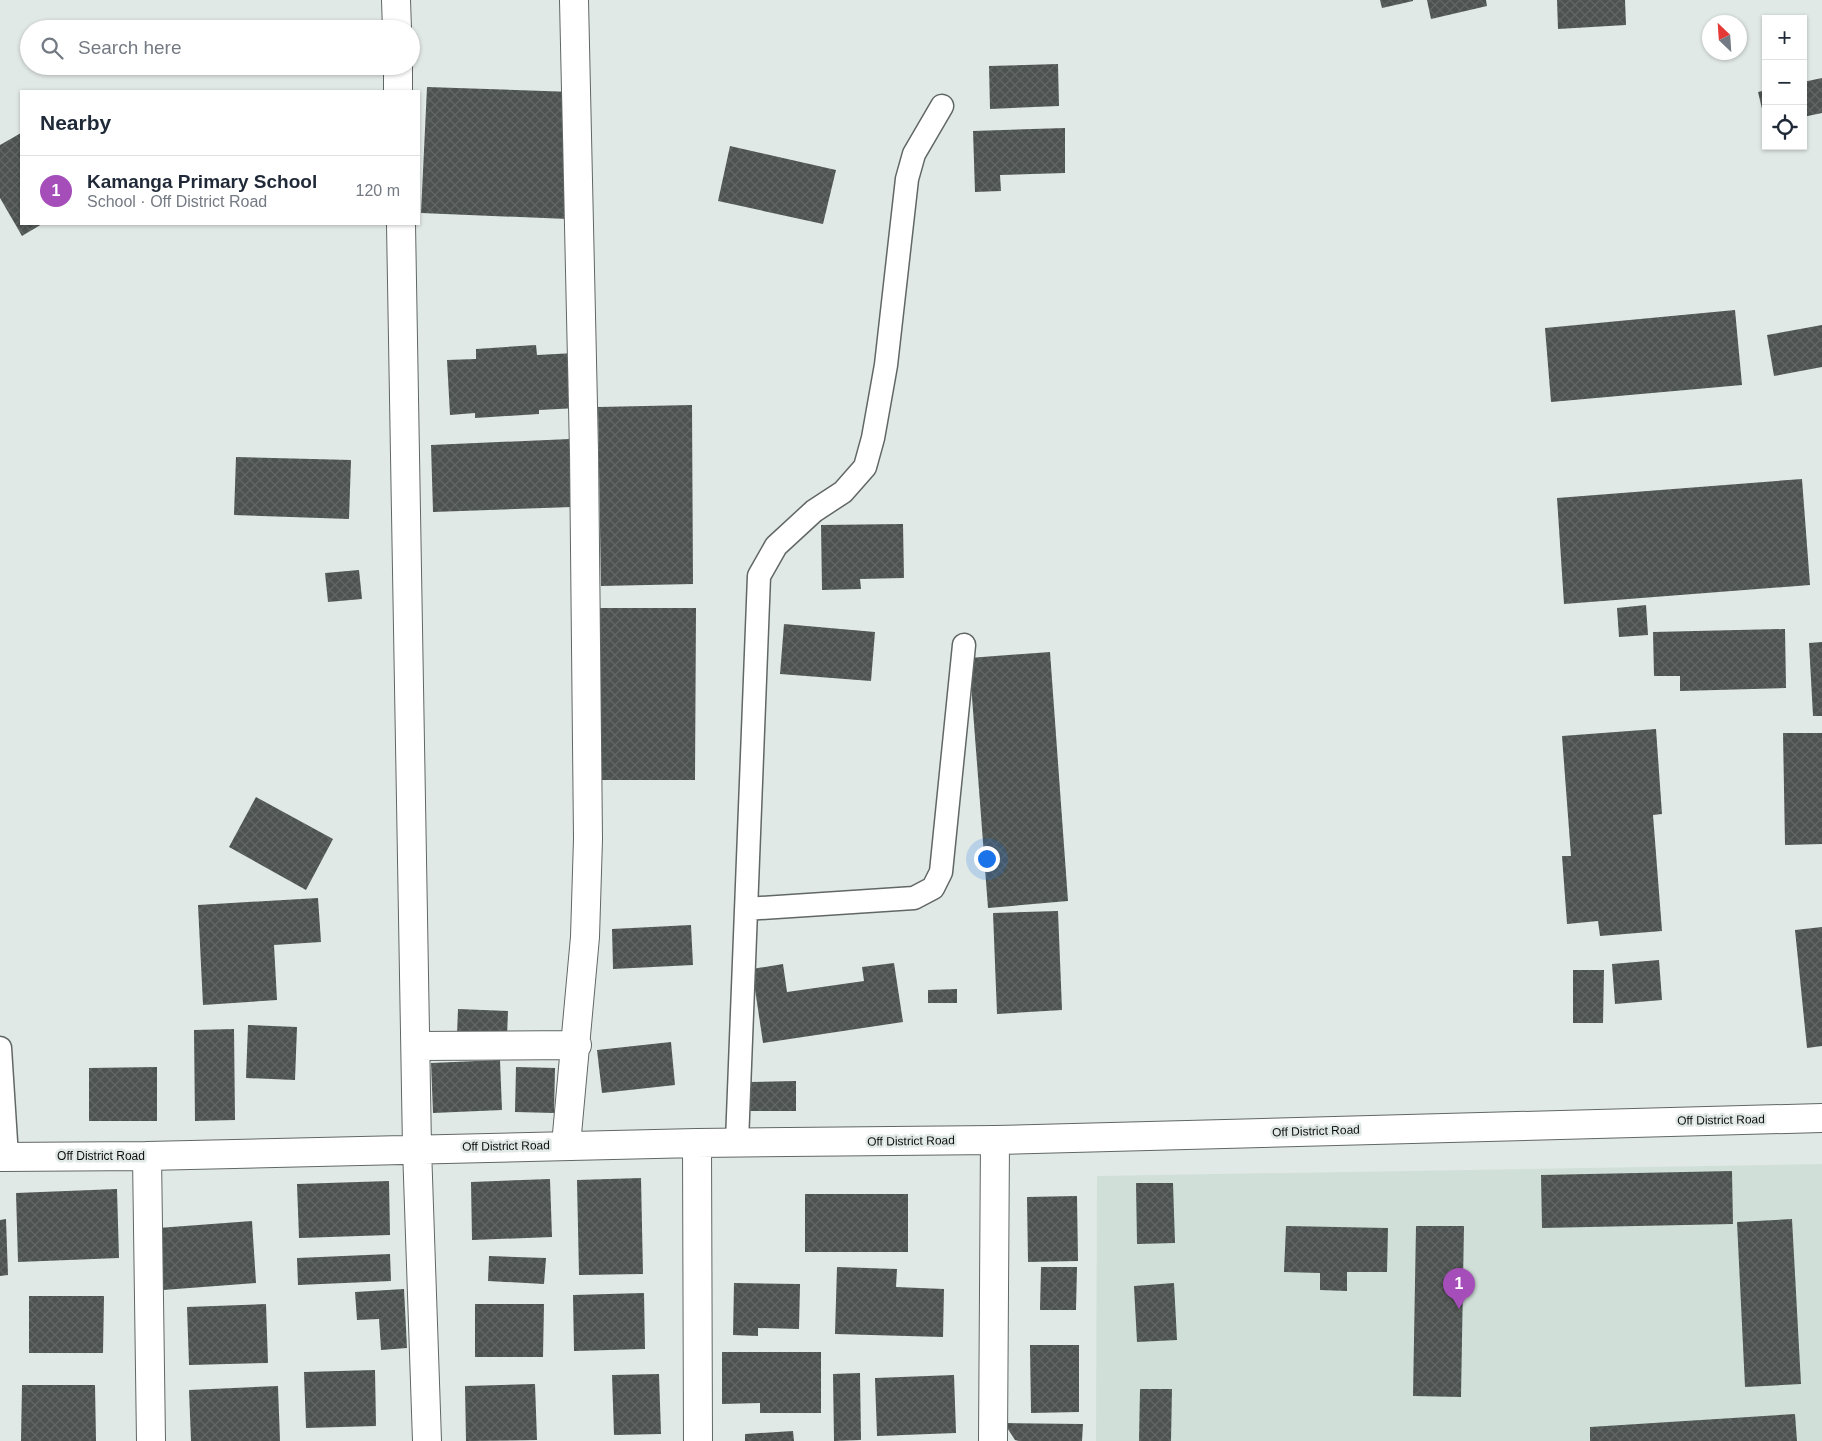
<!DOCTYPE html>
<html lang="en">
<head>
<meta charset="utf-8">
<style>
	body { margin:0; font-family:Arial,sans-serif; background:#f2f2f3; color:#1f2937 }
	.controls { position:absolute; right:15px; top:15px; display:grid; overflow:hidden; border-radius:0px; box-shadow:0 1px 4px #0004 }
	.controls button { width:45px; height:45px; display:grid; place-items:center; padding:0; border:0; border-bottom:1px solid #e0e1e3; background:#fff; color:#1f2937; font:25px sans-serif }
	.compass { position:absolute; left:1702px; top:15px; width:45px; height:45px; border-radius:50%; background:#fff; box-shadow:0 1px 4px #0004; rotate:335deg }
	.you { position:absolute; left:986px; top:858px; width:18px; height:18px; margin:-12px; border:4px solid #fff; border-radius:50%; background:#1a73e8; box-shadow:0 0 0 8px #1a73e833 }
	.badge { display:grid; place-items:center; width:32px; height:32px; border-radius:50%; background:#a54db9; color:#fff; font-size:16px; font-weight:700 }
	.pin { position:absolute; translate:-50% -41px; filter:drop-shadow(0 1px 2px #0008) }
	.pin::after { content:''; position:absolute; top:26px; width:18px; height:15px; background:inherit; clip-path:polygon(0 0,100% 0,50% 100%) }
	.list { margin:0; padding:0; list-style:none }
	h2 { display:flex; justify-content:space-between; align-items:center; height:65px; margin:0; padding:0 20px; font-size:21px }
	h2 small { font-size:16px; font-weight:400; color:#747a83 }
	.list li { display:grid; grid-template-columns:32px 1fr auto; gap:15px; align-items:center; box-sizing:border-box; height:70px; padding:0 20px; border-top:1px solid #e0e1e3 }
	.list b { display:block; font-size:19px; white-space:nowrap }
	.list p { margin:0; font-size:16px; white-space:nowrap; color:#747a83 }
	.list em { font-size:16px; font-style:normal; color:#747a83 }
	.icon { flex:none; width:28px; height:28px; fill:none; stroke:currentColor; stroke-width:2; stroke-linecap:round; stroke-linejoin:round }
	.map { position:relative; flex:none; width:1822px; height:1441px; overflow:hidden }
	.search { position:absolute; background:#fff; box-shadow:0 1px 4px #0004; left:20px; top:20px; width:400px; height:55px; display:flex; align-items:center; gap:12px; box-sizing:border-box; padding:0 18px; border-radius:28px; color:#747a83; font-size:19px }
	.panel { position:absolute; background:#fff; box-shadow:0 1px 4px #0004; left:20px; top:90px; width:400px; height:135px; border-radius:0px }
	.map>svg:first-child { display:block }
	.built { fill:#d0e0d9 }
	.building { fill:url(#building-cross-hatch) }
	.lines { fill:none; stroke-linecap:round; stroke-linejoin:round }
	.service-casing { stroke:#616765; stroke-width:25 }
	.minor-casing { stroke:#616765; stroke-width:30 }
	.service { stroke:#fff; stroke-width:22 }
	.minor { stroke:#fff; stroke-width:28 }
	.labels { text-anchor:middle; stroke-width:5; stroke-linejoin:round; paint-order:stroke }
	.street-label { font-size:12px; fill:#0c0f0e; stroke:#e1e9e6 }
</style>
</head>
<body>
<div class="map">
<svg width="1822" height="1441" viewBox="0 0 1822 1441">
	<defs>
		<pattern id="building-cross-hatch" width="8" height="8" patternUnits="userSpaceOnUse" patternTransform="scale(1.25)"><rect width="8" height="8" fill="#4d5350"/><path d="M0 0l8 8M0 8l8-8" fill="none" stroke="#626765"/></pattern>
	</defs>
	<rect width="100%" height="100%" fill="#e1e9e6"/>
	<path class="built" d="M1822 1164V1441H1096L1097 1176Z"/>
	<path class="building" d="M1380 0H1413V1L1382 8Z
		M1427 0H1486L1487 6 1431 19Z
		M1557 0H1625L1626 25 1558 29Z
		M1058 64 1059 106 990 109 989 66Z
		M1822 78V113L1803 117V82Z
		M427 87 573 92 568 219 421 213Z
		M1766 90V121H1765L1758 92Z
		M1065 128V173L1000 175 1001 191 975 192 973 131Z
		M21 133V224H42L22 236 0 198V145Z
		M730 146 836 170 823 224 718 201Z
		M1735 310 1742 385 1551 402 1545 328Z
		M1822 325V367L1774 376 1767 335Z
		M536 345 537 355 575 353 578 408 539 410V414L475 418V413L450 415 447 360 476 359V349Z
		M692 405 693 584 601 586 598 407Z
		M570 439 572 507 433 512 431 445Z
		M236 457 351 460 349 519 234 515Z
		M1802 479 1810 585 1564 604 1557 498Z
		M903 524 904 578 860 579 861 589 822 590 821 525Z
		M359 570 362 599 328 602 325 573Z
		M1646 605 1648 635 1619 637 1617 608Z
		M600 608H696L695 780H600Z
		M784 624 875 632 871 681 780 674Z
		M1785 629 1786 688 1680 691V676H1654L1653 632Z
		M1822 642V716H1813L1809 643Z
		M1050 652 1068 901 988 908 969 658Z
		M1656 729 1662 814 1653 815 1662 931 1600 936 1598 921 1567 924 1562 856H1571L1562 736Z
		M1783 733H1822V844L1785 845Z
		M256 797 333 839 306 890 229 847Z
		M318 898 321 942 274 945 277 1000 203 1005 198 905Z
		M1058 911 1062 1010 997 1014 993 913Z
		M691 925 693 965 613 969 612 929Z
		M1822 927V1046L1807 1048 1795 930Z
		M1659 960 1662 1000 1615 1004 1612 964Z
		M894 963 903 1022 763 1043 752 969 783 964 787 992 864 981 862 967Z
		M1573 970H1604L1603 1023H1573Z
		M957 989V1003H928V990Z
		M458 1009 508 1011 507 1037 457 1035Z
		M248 1025 297 1027 295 1080 246 1078Z
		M234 1029 235 1120 195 1121 194 1030Z
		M671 1042 675 1085 602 1093 597 1050Z
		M500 1060 502 1110 433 1113 431 1063Z
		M157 1067V1121H89V1068Z
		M516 1067 555 1068 554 1113 515 1112Z
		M796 1081V1111H750V1082Z
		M1732 1171 1733 1224 1542 1228 1541 1175Z
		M641 1178 643 1274 579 1275 577 1180Z
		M550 1179 552 1237 472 1240 471 1182Z
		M389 1181 390 1235 299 1238 297 1184Z
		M1136 1183H1173L1175 1243 1137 1244Z
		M117 1189 119 1258 18 1262 16 1193Z
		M805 1194H908V1252H805Z
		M1077 1196 1078 1261 1028 1262 1027 1197Z
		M6 1219 8 1275 0 1276V1220Z
		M1792 1219 1801 1384 1745 1387 1737 1222Z
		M252 1221 256 1283 163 1290 158 1228Z
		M1286 1226 1388 1228 1387 1272H1347V1291L1320 1290V1273L1284 1272Z
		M1416 1226H1464L1461 1397 1413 1396Z
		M390 1254 391 1281 298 1285 297 1258Z
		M489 1256 546 1258 544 1284 488 1281Z
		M837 1267 897 1269 896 1287 944 1289 943 1337 835 1334Z
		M1041 1267H1077L1076 1310H1040Z
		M734 1283 800 1284 799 1329 758 1328V1336L733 1335Z
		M1174 1283 1177 1340 1137 1342 1134 1286Z
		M404 1289 407 1348 381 1350 379 1319 357 1320 355 1292Z
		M644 1293 645 1349 574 1351 573 1295Z
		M29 1296H104L103 1353H29Z
		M266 1304 268 1363 189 1365 187 1307Z
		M475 1304H544L543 1357H475Z
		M1030 1345H1079V1412L1031 1413Z
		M722 1352H821V1413H760V1403L722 1404Z
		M375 1370 376 1426 306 1428 304 1372Z
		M860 1373 861 1440 834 1441 833 1374Z
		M659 1374 661 1434 614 1435 612 1375Z
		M954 1375 956 1433 877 1436 875 1378Z
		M535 1384 537 1440 466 1441 465 1386Z
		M22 1385H95L96 1441H21Z
		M278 1386 280 1441H191L189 1390Z
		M1140 1389H1172L1171 1441H1139Z
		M1795 1414 1797 1441H1590V1427Z
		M1004 1423 1083 1424 1082 1441H1019L1015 1440Z
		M793 1431 794 1441H745V1434Z"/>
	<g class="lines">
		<g class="service-casing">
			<path id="service" d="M746 909 914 898 933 888 941 872 964 645
				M0 1048 7 1157
				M737 1142 759 576 776 546 814 511 843 492 865 467 873 438 886 365 907 179 914 154 942 106"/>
		</g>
		<g class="minor-casing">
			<path id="minor" d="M396 0 397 29
				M398 66V91
				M401 224 417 1148 427 1441
				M416 1046 577 1045
				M697 1143 698 1441
				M566 1145 585 937 588 839 584 451 574 0
				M147 1156 151 1441
				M0 1157 147 1156 697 1143 995 1140 1822 1118
				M993 1441 995 1140"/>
		</g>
		<use href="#service" class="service"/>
		<use href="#minor" class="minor"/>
	</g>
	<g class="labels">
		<g class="street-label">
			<text transform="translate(1721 1120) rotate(-1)" y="4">Off District Road</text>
			<text transform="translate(1316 1131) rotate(-2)" y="4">Off District Road</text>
			<text transform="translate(911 1141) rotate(-1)" y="4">Off District Road</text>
			<text transform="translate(506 1146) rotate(-1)" y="4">Off District Road</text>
			<text x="101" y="1160">Off District Road</text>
		</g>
	</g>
</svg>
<div class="controls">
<button>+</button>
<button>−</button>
<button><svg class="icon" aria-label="locate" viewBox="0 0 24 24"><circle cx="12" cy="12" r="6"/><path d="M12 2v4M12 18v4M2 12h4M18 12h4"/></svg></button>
</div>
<svg class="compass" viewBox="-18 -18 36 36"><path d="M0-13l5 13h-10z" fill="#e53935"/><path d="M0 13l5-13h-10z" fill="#747a83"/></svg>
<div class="you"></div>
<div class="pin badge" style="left:1459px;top:1309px">1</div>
<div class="search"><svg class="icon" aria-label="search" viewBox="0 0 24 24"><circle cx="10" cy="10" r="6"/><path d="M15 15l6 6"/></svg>Search here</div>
<section class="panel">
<h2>Nearby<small></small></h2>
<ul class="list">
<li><span class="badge">1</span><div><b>Kamanga Primary School</b><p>School · Off District Road</p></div><em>120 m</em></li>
</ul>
</section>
</div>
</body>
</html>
